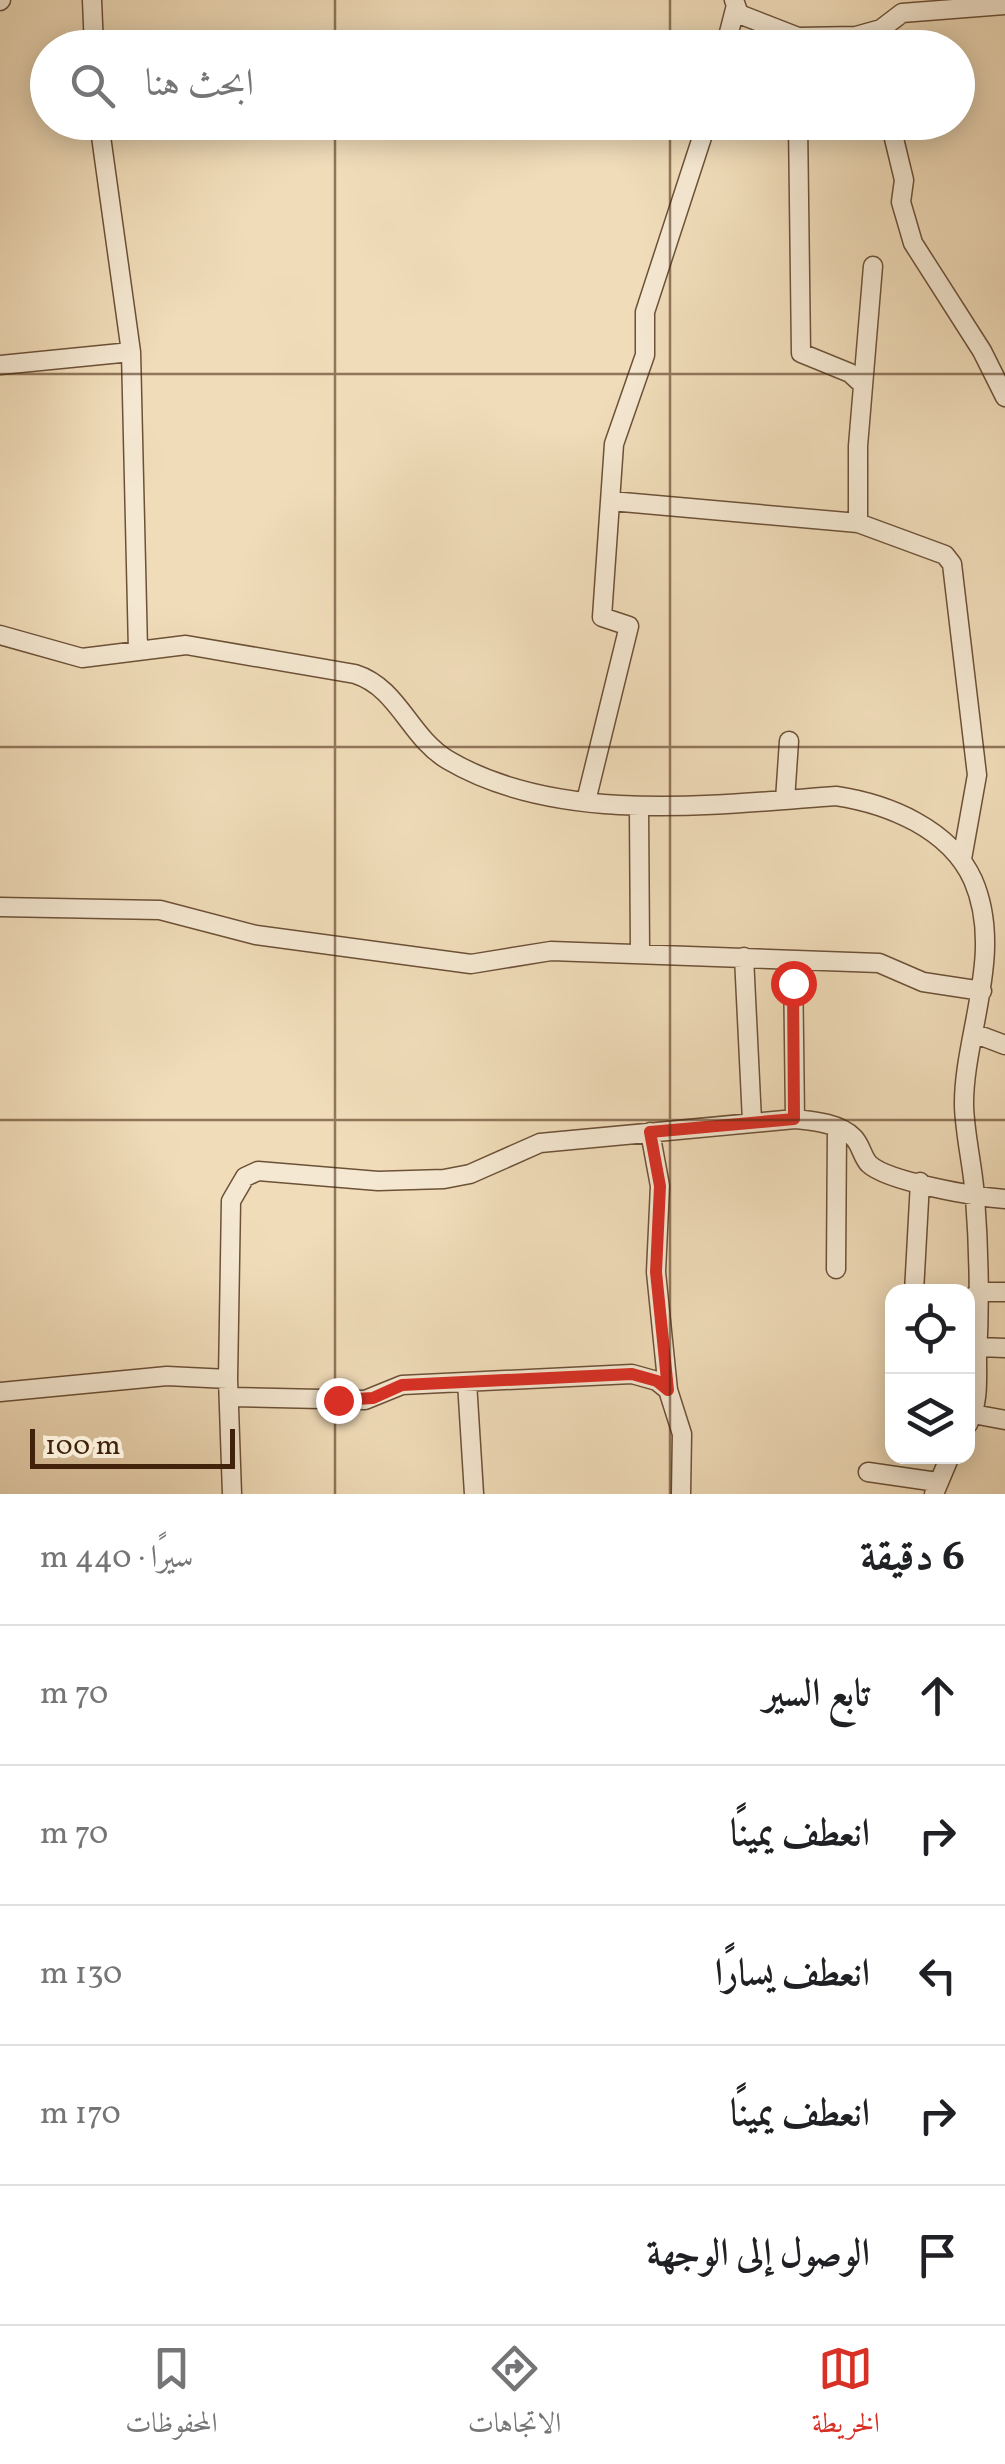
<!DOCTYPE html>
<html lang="ar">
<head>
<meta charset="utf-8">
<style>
	body { margin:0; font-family:Vollkorn,Amiri,serif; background:#f6f6f6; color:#202124; direction:rtl }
	.controls { position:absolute; right:30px; bottom:30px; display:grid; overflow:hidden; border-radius:20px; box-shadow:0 5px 25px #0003 }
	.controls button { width:90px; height:90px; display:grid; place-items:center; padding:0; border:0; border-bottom:2px solid #e0e0e0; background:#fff; color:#202124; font:50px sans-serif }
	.scale { position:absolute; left:30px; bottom:25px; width:205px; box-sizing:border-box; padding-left:10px; border:5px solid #41230c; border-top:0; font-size:28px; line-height:35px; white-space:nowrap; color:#41230c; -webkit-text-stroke:8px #f5e8d2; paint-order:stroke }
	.stop { position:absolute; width:30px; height:30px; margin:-22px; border:8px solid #d93025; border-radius:50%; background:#fff }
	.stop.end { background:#d93025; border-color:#fff; box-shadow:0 2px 10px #0008 }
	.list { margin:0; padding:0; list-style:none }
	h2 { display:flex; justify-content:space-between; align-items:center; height:130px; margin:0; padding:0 40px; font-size:42px }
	h2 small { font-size:32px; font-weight:400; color:#757577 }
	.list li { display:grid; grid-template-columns:65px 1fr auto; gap:30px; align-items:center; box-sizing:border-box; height:140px; padding:0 40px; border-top:2px solid #e0e0e0 }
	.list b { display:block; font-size:38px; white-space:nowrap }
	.list em { font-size:32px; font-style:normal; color:#757577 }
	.icon { flex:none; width:55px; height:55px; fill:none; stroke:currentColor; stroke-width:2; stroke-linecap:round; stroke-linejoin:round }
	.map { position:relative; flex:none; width:1005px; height:1494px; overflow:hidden; direction:ltr }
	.search { position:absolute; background:#fff; box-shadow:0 5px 25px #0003; left:30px; right:30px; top:30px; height:110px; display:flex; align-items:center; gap:25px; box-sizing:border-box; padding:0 35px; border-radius:55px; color:#757577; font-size:38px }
	.sheet { height:830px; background:#fff }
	nav { display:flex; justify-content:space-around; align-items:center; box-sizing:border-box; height:140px; border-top:2px solid #e0e0e0; background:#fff; font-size:28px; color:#757577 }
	nav a { display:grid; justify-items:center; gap:5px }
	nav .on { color:#d93025 }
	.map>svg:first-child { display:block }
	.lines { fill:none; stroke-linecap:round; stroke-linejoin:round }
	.minor-casing { stroke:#6d5137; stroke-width:21 }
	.minor { stroke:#f5e8d2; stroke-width:18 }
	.route { stroke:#d93025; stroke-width:12 }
	.grid { fill:none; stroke:#41230c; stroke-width:2.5; stroke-opacity:0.55 }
</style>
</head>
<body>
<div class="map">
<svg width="1005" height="1494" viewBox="0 0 1005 1494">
	<rect width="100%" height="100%" fill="#f0dcb9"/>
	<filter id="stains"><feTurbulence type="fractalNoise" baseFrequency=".002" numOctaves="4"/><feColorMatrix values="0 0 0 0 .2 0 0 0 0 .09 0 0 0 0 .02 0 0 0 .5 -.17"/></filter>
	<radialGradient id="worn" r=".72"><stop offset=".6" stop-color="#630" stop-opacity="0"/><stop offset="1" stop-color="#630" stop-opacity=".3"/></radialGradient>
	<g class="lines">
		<g class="minor-casing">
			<path id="minor" d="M92 0 94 48
				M734 0 739 14 798 37 856 36 881 29 902 13 1005 5
				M0 1 1 0
				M725 48 735 9
				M99 122 131 352
				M798 122 801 353 850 373 863 385
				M890 122 904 180 901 202 913 243 982 351 1005 397
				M873 266 858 446V523L945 555 952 564 977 775 962 859
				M0 365 131 352 138 650
				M611 501 858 523
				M0 635 82 658 186 645 355 674C399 688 409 737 448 760 558 825 715 805 836 796 889 804 950 829 973 880 1005 953 963 1036 964 1106 965 1136 973 1167 975 1197 979 1250 980 1304 977 1357 977 1380 979 1403 968 1424
				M785 800 789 741
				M586 801 629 626 602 617 614 444 645 355V312L707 122
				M639 809 640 952
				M0 907 160 910 256 935 471 964 551 951 879 963 923 982 982 991
				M744 957 752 1121
				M793 960 795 1119
				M976 1034 1005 1045
				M650 1132 660 1186 656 1272 668 1390 682 1434 681 1494
				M836 1269 837 1128
				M914 1292 920 1182
				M977 1292H1005
				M978 1347 1005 1348
				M467 1382 474 1494
				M0 1392 167 1376 228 1379
				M232 1397 365 1400 402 1385 632 1374 657 1381 668 1390
				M973 1414 1005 1420
				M868 1472 937 1482
				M232 1494 228 1379 231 1201 245 1177 258 1171 378 1181 444 1179 470 1174 540 1143 795 1119C813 1121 839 1123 853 1137 861 1144 862 1157 869 1164 888 1182 978 1197 1005 1199
				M934 1494 950 1456"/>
		</g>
		<use href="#minor" class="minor"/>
	</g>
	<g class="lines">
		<path class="route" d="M338 1400 373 1398 402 1385 632 1374 657 1381 668 1390 656 1272 660 1186 650 1132 794 1119 793 983"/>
	</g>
	<path class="grid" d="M335 0V48M670 0V48M335 122V1494M670 122V1494M0 374H1005M0 747H1005M0 1120H1005"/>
	<rect width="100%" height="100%" filter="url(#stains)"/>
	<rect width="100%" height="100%" fill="url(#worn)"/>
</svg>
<div class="controls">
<button><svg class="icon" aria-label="locate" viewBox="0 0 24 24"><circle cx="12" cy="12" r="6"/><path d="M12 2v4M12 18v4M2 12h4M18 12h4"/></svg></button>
<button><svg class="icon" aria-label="layers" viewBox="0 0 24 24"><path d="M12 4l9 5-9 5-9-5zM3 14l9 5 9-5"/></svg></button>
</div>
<div class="scale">100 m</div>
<div class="stop" style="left:793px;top:983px"></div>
<div class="stop end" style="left:338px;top:1400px"></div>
<div class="search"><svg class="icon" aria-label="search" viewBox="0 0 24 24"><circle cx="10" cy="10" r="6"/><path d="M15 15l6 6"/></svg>ابحث هنا</div>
</div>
<section class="sheet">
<h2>6 دقيقة<small>سيرًا · 440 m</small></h2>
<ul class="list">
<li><svg class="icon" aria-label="ahead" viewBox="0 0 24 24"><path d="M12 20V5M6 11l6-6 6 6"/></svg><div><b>تابع السير</b></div><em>70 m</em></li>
<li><svg class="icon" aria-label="right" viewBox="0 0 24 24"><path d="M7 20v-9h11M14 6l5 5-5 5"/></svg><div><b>انعطف يمينًا</b></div><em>70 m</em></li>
<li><svg class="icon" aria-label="left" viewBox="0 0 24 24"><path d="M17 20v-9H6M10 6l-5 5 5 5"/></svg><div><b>انعطف يسارًا</b></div><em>130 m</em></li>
<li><svg class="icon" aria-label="right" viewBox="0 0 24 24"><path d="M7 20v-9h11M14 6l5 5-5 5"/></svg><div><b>انعطف يمينًا</b></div><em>170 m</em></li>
<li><svg class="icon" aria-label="arrive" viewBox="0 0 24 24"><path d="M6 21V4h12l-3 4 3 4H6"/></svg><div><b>الوصول إلى الوجهة</b></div></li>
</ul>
</section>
<nav>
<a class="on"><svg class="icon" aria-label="map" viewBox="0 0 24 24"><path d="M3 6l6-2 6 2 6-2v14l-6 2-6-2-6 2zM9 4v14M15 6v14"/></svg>الخريطة</a>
<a><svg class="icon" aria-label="directions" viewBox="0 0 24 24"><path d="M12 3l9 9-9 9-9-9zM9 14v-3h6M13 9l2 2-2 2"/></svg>الاتجاهات</a>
<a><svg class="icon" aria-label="saved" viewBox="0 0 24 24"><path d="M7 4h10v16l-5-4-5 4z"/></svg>المحفوظات</a>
</nav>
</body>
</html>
